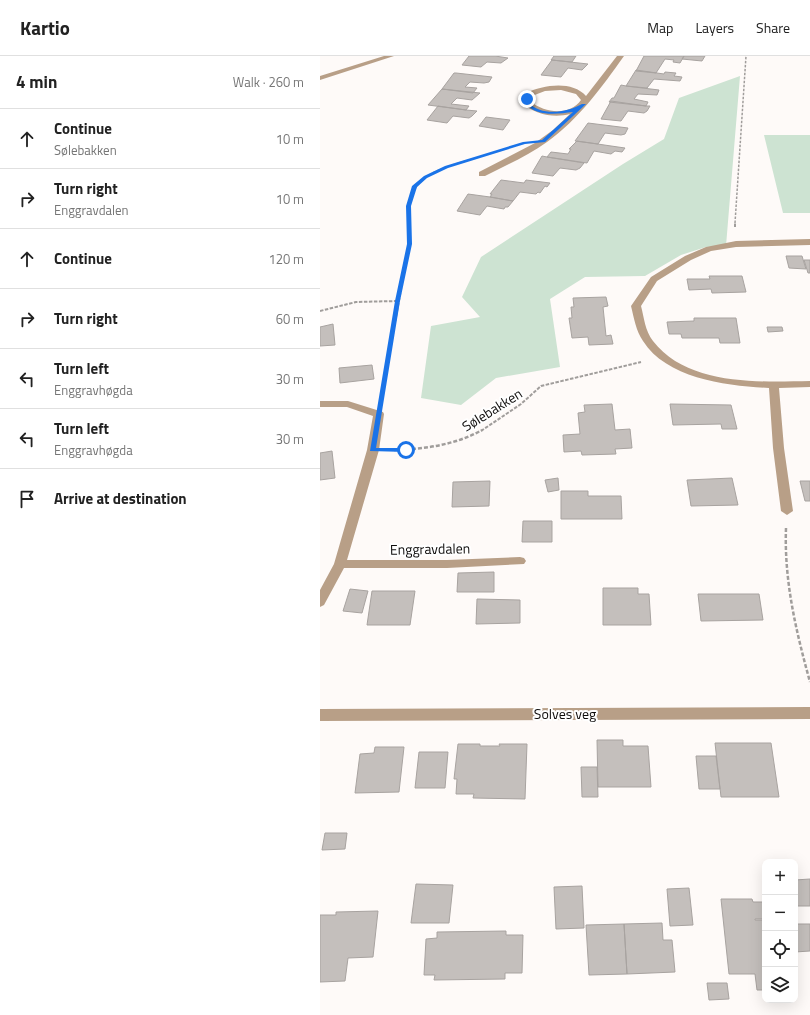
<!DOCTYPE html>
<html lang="en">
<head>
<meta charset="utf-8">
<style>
	body { margin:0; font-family:"Titillium Web",sans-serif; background:#f2f2f2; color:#222 }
	.controls { position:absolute; right:12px; bottom:12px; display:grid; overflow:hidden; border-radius:8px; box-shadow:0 4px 16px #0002 }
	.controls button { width:36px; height:36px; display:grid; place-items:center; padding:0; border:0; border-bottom:1px solid #e0e0e0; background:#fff; color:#222; font:20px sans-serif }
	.stop { position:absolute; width:12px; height:12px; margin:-9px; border:3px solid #1a73e8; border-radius:50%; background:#fff }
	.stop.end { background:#1a73e8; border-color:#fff; box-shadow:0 1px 4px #0008 }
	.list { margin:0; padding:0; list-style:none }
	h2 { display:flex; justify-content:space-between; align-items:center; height:52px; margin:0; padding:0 16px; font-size:17px }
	h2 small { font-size:13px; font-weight:400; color:#767676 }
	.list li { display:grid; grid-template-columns:26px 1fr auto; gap:12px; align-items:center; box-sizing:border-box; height:60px; padding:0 16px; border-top:1px solid #e0e0e0 }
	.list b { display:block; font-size:15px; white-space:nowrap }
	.list p { margin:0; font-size:13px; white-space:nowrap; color:#767676 }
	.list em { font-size:13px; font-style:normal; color:#767676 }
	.icon { flex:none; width:22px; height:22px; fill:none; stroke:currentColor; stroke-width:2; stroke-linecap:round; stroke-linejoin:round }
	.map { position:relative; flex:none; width:490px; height:959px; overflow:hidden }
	header { display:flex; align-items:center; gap:24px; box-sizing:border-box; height:56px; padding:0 20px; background:#fff; border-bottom:1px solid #e0e0e0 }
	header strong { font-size:19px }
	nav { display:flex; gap:22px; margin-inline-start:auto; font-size:14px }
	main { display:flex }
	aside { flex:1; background:#fff }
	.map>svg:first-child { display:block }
	.green { fill:#cde3d2 }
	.building { fill:#c4bfbc; stroke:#a8a3a0 }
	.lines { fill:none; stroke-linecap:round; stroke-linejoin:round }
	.path-far2 { stroke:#a09d9b; stroke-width:1.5; stroke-dasharray:2.5 1.5; stroke-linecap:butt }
	.path-far1 { stroke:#a09d9b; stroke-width:2; stroke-dasharray:3.5 1.5; stroke-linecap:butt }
	.path { stroke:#a09d9b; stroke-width:2.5; stroke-dasharray:4 2; stroke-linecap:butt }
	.street { fill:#b89f87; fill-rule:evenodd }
	.route { fill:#1a73e8 }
	.labels { text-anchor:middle; stroke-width:4; stroke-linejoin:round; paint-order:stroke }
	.street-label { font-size:14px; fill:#0e0c0b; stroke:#fff }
</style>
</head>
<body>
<header>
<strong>Kartio</strong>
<nav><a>Map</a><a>Layers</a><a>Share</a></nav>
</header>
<main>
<aside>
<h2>4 min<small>Walk · 260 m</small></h2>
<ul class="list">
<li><svg class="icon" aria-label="ahead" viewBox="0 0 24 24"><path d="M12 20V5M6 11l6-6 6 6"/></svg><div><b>Continue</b><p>Sølebakken</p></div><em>10 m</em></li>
<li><svg class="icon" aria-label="right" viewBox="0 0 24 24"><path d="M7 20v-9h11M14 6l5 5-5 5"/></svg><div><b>Turn right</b><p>Enggravdalen</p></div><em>10 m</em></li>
<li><svg class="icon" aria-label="ahead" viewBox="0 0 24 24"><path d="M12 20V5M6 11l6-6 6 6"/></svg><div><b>Continue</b></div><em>120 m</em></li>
<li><svg class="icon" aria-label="right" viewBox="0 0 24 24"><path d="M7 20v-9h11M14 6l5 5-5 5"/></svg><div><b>Turn right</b></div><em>60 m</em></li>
<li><svg class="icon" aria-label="left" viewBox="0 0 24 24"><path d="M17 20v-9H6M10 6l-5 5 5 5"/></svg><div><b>Turn left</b><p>Enggravhøgda</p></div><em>30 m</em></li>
<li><svg class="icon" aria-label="left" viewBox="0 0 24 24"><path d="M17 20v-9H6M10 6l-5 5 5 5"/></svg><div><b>Turn left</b><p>Enggravhøgda</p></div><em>30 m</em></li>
<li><svg class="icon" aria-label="arrive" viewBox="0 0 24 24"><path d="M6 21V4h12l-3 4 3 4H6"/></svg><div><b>Arrive at destination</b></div></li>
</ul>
</aside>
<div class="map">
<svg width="490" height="959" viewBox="0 0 490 959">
	<rect width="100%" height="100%" fill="#fefaf8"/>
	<path class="green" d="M420 20 406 190 386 191 361 199 325 220 265 221 230 243 240 311 176 322 141 349 101 342 111 270 160 261 142 241 161 201 303 108 344 83 359 42Z
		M444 79H490V157H463Z"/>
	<path class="building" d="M149 0H175L188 2 181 7 167 6 161 11 142 9Z
		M256 0 252 6 231 4 234 0Z
		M324 0H364L360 7 353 6 354 4 345 3 336 17 316 15Z
		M364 0H385L382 5 362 3Z
		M232 4 268 8 262 14 248 12 241 21 221 19Z
		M316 14 344 18 345 16 356 17 354 20 362 21 360 25 334 23 327 32 306 30Z
		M134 17H136L172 21 169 26 164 27 150 26 145 31 157 32 153 37 122 33Z
		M301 29 306 30 339 34 337 39 318 38 314 43 328 46 326 50 289 46 292 42H294Z
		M122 33 160 37 152 44 137 42 131 48 149 50 146 54 108 49Z
		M291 45 326 50H330L327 55 324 57 308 55 301 65 281 63Z
		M118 50 146 54 157 55 152 60 149 62 133 60 127 67 107 64Z
		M166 61 190 64 183 74 159 70Z
		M268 67 308 72 305 78 301 79 285 77 278 88 255 85Z
		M257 85 298 91 305 92 302 96 295 95 291 98 274 95 267 107 227 101 231 96 248 98 251 93H249Z
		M222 100 227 101 264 107 260 112 256 114 240 112 233 120 212 117Z
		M181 124 204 127 206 124 230 127 227 131 225 130 220 137 218 136 216 138 200 136 193 145 170 141 172 138H170Z
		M148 138 170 141 193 145 188 151H185L184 153 167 150 160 159 137 155Z
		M466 200H482L486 213 469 212Z
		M484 204H490V217H488Z
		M389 220H422L426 236 392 237 391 233 369 234 367 223H390Z
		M286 241 288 250 283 251 286 280 291 279 293 288 269 289 268 281 252 282 249 262H252L251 251H254L253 242Z
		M374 262H416L420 287H400L399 282H362L361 278H349L347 266 374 265Z
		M13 268 15 289 0 290V271Z
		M447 271H462L463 275 448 276Z
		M52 309 54 323 20 327 19 312Z
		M292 348 295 374 310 373 312 392 295 393 296 398 262 399 261 395 244 396 243 379 260 378 258 357 265 356 264 349Z
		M350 348 411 349 417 373H402L401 368 353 369Z
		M12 395 15 422 0 424V397Z
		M238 422 239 434 228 436 225 424Z
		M412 422 418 449 371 450 367 424Z
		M170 425 169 450 132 451 133 426Z
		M480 425H490V445H485Z
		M241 435H268V440H301L302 463H241Z
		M203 465H232V486H202Z
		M174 516V536H137L138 517Z
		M283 532H318V538H329L331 569H283Z
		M30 533 48 535 42 557 23 555Z
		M52 535H95L90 569H47Z
		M378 538H439L443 564 381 565Z
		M157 543 200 544V567L156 568Z
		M277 684H303V690H328L331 731H278Z
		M395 687H451L459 741H401Z
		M138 688H160V690H180L179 688H207L205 743 153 742 154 738H136L137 723H134Z
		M55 691H84L79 736 35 737 40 698 54 697Z
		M99 696H128L125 732H95Z
		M376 700H396L400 733H379Z
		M261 711H277L278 741H262Z
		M5 777H27L25 793 2 794Z
		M490 823V850H475V824Z
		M96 828 133 829 129 867H91Z
		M262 830 264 872 236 873 234 831Z
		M369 832 373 869 350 870 347 833Z
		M401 843H432L433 846H444L445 863H435V864H445V934H437L435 918H409Z
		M58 855 53 901 28 902 25 925 0 926V859H16V856Z
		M342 867 343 884H352L355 916 307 918 304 868Z
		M304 868 307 918 269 919 266 869Z
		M475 868H490V895L475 896Z
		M186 875V879H203L202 917H185V923L114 924 115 919H104L106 883 117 882V876Z
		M387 927H407L409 943 389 944Z"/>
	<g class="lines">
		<path class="path-far2" d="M88 167C87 120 113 115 152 103
			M415 167 426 0"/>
		<path class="path-far1" d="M415 171V166
			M0 255 36 246 78 245
			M62 339 89 189 88 166
			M161 375 201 348 221 330 321 306"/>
		<path class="path" d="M74 394C105 393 135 389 162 374
			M466 472C464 525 476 575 490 626"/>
		<path class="street" d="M64 0H74L0 24V20Z
			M297 0H304C282 31 258 64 227 86 208 100 186 109 165 120H159V116L215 87 233 74 250 58C235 62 214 59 203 47L206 37C223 29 252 24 266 40ZM241 34 256 38 261 44C250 60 225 57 211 46L212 40 225 35Z
			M490 183V189L416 191 391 195 371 204 337 225 321 250C324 261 325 275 333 285 368 330 439 326 490 325V331L459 332 464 392 473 455 467 459 461 455 453 392 449 332C408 330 347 323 323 285 316 275 314 262 311 250L331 221 365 200 386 191 416 185Z
			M0 345H28L63 356 64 358 59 394 27 504H127L200 501 204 502 206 505 204 508 127 512H24L4 549 0 551V534L14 508 47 394 53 360 27 351H0Z
			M490 651V663L0 665V653Z"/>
	</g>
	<path class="route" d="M205 42H208L209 47C222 61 248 56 262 48H266L225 86 205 88 128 112 107 122 97 131 91 150 92 188 80 245 56 392H86L89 394 86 396 50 395 75 245 87 188 86 150 92 130 104 120 125 110 203 86 222 84 253 56C237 58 217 61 206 48Z"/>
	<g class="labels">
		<g class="street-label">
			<text transform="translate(172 354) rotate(-32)" y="5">Sølebakken</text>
			<text transform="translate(110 493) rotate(-1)" y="5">Enggravdalen</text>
			<text x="245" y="663">Solves veg</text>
		</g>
	</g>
</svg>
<div class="controls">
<button>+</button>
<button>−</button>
<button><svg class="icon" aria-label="locate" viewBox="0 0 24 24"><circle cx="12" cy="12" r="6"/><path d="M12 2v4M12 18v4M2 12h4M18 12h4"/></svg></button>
<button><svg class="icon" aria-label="layers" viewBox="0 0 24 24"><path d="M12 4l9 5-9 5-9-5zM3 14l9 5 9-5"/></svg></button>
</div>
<div class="stop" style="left:86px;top:394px"></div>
<div class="stop end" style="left:207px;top:43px"></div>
</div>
</main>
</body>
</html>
